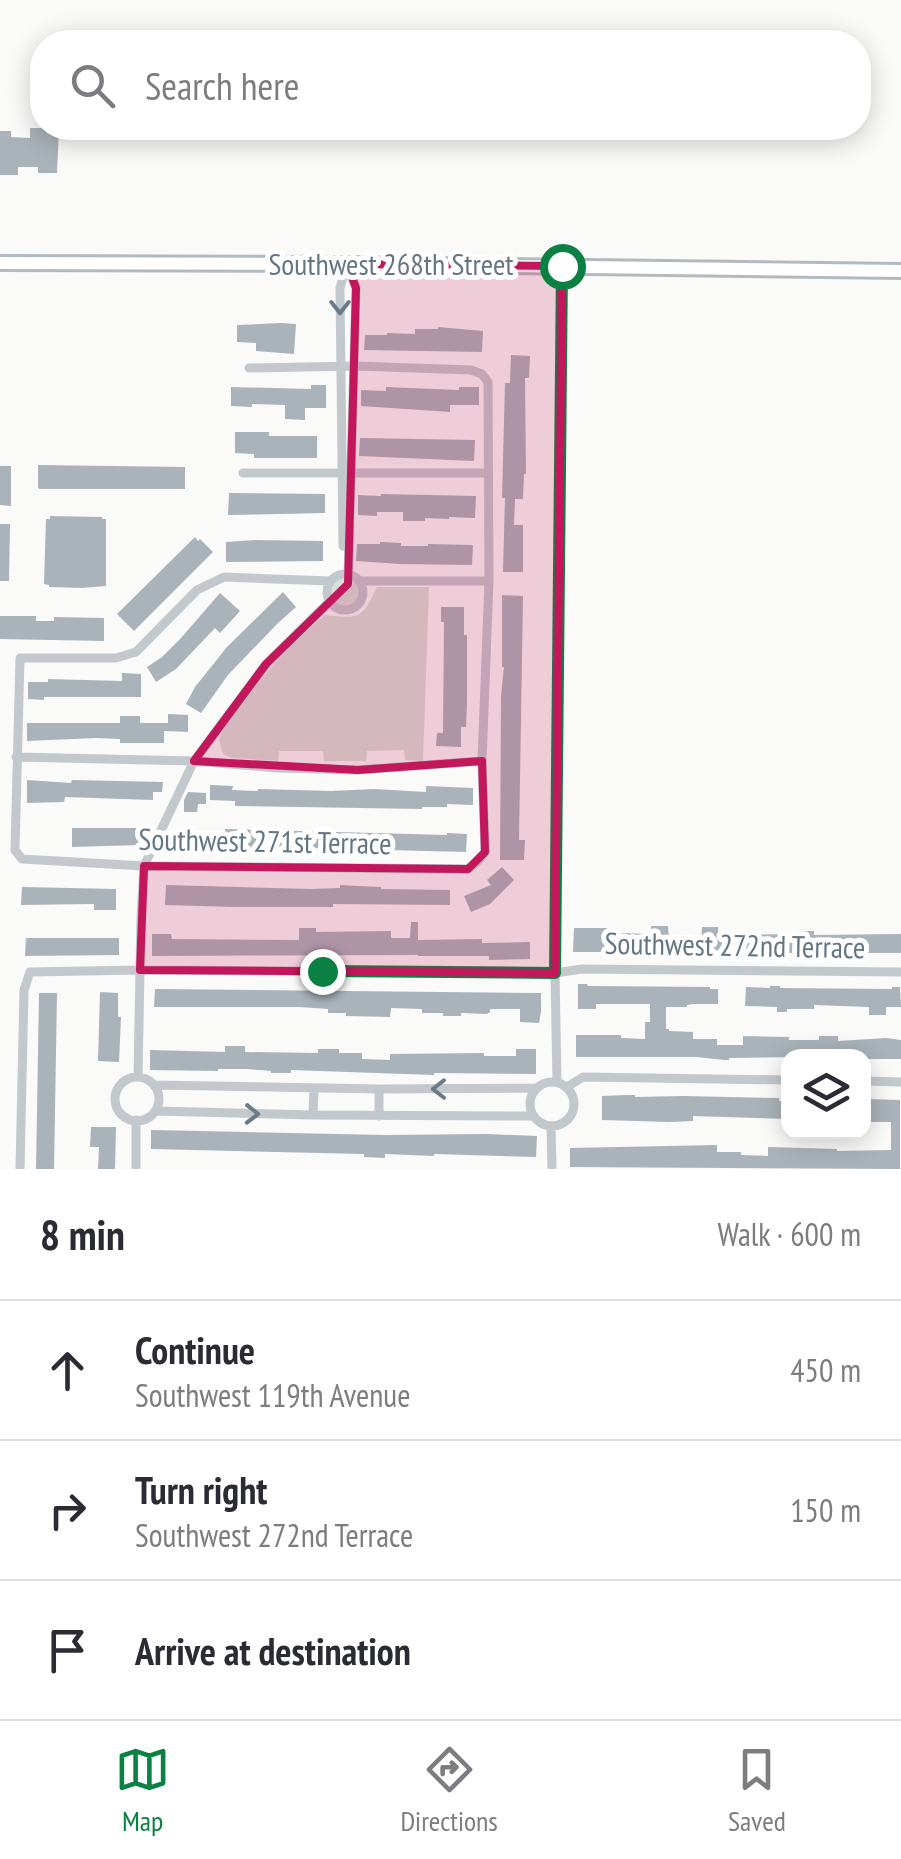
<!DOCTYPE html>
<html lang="en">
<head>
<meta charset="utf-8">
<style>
	body { margin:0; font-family:"PT Sans Narrow",sans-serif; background:#f2f2f3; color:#2b2b33 }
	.controls { position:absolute; right:30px; bottom:30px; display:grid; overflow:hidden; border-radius:20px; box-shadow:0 5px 25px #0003 }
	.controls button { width:90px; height:90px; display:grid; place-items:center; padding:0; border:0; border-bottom:2px solid #e1e1e2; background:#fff; color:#2b2b33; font:50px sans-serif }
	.stop { position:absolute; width:30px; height:30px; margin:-22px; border:8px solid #0b8043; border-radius:50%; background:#fff }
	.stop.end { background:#0b8043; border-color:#fff; box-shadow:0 2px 10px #0008 }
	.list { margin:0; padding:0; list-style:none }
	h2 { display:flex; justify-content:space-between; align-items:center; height:130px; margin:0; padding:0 40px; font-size:42px }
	h2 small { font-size:32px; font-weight:400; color:#7c7c81 }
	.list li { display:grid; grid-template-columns:65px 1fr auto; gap:30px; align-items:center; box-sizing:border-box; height:140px; padding:0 40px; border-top:2px solid #e1e1e2 }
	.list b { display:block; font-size:38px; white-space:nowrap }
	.list p { margin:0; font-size:32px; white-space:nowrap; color:#7c7c81 }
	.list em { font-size:32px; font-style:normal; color:#7c7c81 }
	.icon { flex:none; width:55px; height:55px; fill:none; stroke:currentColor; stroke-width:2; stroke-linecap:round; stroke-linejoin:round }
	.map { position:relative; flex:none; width:901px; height:1169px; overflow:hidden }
	.search { position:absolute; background:#fff; box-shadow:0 5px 25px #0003; left:30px; right:30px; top:30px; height:110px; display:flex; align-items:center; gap:25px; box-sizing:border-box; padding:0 35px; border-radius:40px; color:#7c7c81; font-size:38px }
	.sheet { height:550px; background:#fff }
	nav { display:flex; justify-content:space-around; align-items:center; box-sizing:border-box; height:140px; border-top:2px solid #e1e1e2; background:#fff; font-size:28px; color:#7c7c81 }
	nav a { display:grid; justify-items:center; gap:5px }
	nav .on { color:#0b8043 }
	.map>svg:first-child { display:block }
	.green { fill:#dadfd7 }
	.building { fill:#aab3b9 }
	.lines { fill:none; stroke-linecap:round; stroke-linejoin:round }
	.secondary-casing { stroke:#b3babf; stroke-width:18 }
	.minor { stroke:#c3c8cc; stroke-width:9 }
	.secondary { stroke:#fff; stroke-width:12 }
	.oneway { stroke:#6a7a87 }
	.route { stroke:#0b8043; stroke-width:12 }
	.marked { fill:#c2185b; fill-opacity:0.2; stroke:#c2185b; stroke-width:8; stroke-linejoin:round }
	.labels { text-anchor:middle; stroke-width:10; stroke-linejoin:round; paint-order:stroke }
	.street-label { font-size:30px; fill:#657683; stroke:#fff }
</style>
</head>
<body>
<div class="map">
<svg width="901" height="1169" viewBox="0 0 901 1169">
	<rect width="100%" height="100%" fill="#fafaf8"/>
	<path class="green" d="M331 592a14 14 0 1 1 28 0a14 14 0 1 1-28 0Z
		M377 587H429L423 761 405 760 404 750 367 751 366 761H324L323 751H279L278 761 232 758 223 754 219 740 222 731C253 687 283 650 325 615 360 619 362 619 377 587Z"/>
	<path class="building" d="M30 128H59L57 173H38V167H18V175H0V131H11V137L30 138Z
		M281 323 296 324 294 354 256 351V343L237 342V325Z
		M438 327 483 331 482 352 364 350 365 335H387V333L415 334V329H438Z
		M511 355 530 356 529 378H525L526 474H524L523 499H515L514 525H523V572H503L505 498H502L505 383H510Z
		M311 385H326V408H305V420L285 419V405L252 404V407L231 406V387L311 389Z
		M386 387 459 390V387H479V405H450V412L361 406V390L386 391Z
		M235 432H269V436H317V458H254V454L235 453Z
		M360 438 475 440 474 461 359 456Z
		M38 465 185 467V489H40L38 488Z
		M0 466H11V506L0 505Z
		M229 493 325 494V513L228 515Z
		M381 494 476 496 475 518 449 517V519L425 518V521H403V512H377V516L358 515V495L381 496Z
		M50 516 102 517V519H106V586L82 588 49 587V585L44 584 46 519H50Z
		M0 524H10L9 581H0Z
		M195 537 198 541 200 539 213 552 134 631 117 614Z
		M255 540 323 541V561L226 562V542Z
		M380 542 401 543V546H428V544L473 545 472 565 400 564 356 561 357 544H380Z
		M283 592 296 607 277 624 228 675 201 713 186 704 195 687 227 647Z
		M220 593 240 611 220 633 215 628 176 669 156 682 147 667 162 657 181 638Z
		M502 595 523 596 519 840H525L524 860H500L501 696 504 667H502Z
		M441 607H464V635H467V702L466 727H461V747L436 746 437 733H443L444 622H441Z
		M0 616H36V621H54V617L104 618V641L0 639Z
		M122 673 141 674V697H44V700L28 699V682H48V679L122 681Z
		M168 714 188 715V732L164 731V743H120V739L96 738 27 741V723H120V716H140V723H168Z
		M27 780 71 783 72 780 163 782 162 792H153V800L65 797 64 802 27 803Z
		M210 785 233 786 232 790 258 791V789L331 791 374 789 426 792V786L473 788V805L447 804V807H422V809L235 806V801L210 800Z
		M188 792 206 793V804H198L197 812H184V800Z
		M72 828H138L139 845 72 847Z
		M225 829 447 835V833L467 834 466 852 270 847 175 851V832L225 834Z
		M502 867 514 880 490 904 471 912 464 896 491 885 487 880Z
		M166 885 312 889 340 888V885L359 886 381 887V889L450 890V905L333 904V907H235L165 905Z
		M22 887 116 889V910H94V904L21 905Z
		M411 922H418V940L482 939V943L530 942V959L489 960V956H418V955L152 956V934H171L172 939 299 940V928H316V932L391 931V938H410Z
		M651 926H668L670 951 651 952 633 948H617V952H573L574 928H617V933L651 934Z
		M702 927H718V933L742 935 795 934V931H814V935L901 934V953H722V951L701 949Z
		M26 938H119V955L25 956Z
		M578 984H587L588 986 710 987V989H718V1004H694L687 1005V1007H666V1029H669V1031L693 1032V1039H717V1045H743V1036L789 1037V1040H819V1036H838V1041L886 1038 901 1040V1059H866V1056L729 1058V1060H724L697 1057H576V1035H621V1038L645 1039V1022H650V1004H596V1009H578Z
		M770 986H780V988L892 989V987H900L901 1007H886V1015H869V1007L814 1005V1009H787V1012H777V1007L745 1006 746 987 770 988Z
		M155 989 541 993V1012L539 1023 520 1022V1009H490V1012L487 1014 461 1013V1016H443V1013H422V1009L391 1008 390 1017 346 1016V1013H328V1009L299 1007H154Z
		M100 992 118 993V1017H121L119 1062 98 1061Z
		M39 993H57L54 1169H36Z
		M225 1046H245V1052L318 1053V1049H339V1053H362V1059L390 1060V1054L484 1053V1056H516V1049H536V1074L434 1073V1075L291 1070V1073H271V1071L247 1069H218V1071L150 1070V1050L225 1052Z
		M625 1095H635V1097L683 1096 779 1098V1101H788V1119L693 1116V1121L669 1122 602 1120V1096Z
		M868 1099 900 1100V1169L570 1167V1148L717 1145V1152H741V1155L768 1156V1147L837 1149V1151L891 1150V1122H867Z
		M91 1127H116L115 1169H98L99 1147H90Z
		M151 1130 385 1135 487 1134 537 1136 536 1157 434 1154V1156L385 1154V1158L364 1157V1154L151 1149Z"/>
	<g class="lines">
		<g class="secondary-casing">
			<path id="secondary" d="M0 263 347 264 901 271"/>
		</g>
		<path class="minor" d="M347 264 356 288 348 574
			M249 368 355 366 471 370 482 374 488 382 489 581 482 761 485 852 479 860 468 869 144 866 22 859 15 850 20 658H116L136 652 197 590 224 577 330 581
			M243 473H488
			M343 546 340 288 347 264
			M327 592a18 18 0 1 1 36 0a18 18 0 1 1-36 0Z
			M359 581H489
			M16 757 194 761 277 768 358 770 482 761
			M138 1077 141 917 144 866 194 761 266 664 329 602
			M115 1099a22 22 0 1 1 44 0a22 22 0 1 1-44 0Z
			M864 1081 901 1082
			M530 1104a22 22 0 1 1 44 0a22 22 0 1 1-44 0Z
			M557 1082 555 973 562 266
			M154 1085 379 1089 537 1088
			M567 1087 583 1077 788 1080
			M155 1111 313 1115 534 1116
			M313 1115 314 1088
			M379 1116V1089
			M551 1126 552 1169
			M20 1169 24 990 30 972 140 970 555 973 582 969 901 972
			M136 1169V1120"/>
		<use href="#secondary" class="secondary"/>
	</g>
	<defs><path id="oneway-chevron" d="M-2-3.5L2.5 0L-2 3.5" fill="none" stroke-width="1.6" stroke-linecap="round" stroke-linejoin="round" transform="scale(2.5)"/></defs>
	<g class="oneway">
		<use href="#oneway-chevron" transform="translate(340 307) rotate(90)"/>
		<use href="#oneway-chevron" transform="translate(439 1089) rotate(180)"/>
		<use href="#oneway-chevron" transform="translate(252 1114) rotate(1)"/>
	</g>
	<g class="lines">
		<path class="route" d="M322 971 555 973 562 266"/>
	</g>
	<path class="marked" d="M347 264 562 266 555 973 140 970 144 866 468 869 485 852 482 761 358 770 194 761 266 664 348 584 356 288Z"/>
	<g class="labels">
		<g class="street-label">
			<text x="391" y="275">Southwest 268th Street</text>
			<text transform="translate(265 842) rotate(1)" y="10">Southwest 271st Terrace</text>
			<text transform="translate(735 946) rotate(1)" y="10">Southwest 272nd Terrace</text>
		</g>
	</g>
</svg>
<div class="controls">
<button><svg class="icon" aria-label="layers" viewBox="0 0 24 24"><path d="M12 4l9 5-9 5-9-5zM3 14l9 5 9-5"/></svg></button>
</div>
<div class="stop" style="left:562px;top:266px"></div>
<div class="stop end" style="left:322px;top:971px"></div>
<div class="search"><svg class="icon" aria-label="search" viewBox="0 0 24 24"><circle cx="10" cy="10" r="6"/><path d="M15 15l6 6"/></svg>Search here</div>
</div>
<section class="sheet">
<h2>8 min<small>Walk · 600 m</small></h2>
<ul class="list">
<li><svg class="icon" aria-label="ahead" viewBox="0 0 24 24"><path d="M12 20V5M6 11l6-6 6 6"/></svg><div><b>Continue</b><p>Southwest 119th Avenue</p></div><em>450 m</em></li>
<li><svg class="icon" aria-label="right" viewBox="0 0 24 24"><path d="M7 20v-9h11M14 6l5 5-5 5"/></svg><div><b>Turn right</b><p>Southwest 272nd Terrace</p></div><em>150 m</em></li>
<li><svg class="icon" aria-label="arrive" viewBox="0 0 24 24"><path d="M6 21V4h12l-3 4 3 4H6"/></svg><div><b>Arrive at destination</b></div></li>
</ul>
</section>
<nav>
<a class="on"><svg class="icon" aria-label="map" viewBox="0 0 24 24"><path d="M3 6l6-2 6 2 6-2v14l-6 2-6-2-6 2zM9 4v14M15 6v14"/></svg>Map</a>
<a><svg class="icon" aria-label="directions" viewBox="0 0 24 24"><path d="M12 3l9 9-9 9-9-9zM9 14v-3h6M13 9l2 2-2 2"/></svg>Directions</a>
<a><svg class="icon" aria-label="saved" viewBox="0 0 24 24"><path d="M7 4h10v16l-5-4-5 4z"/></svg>Saved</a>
</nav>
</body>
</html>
